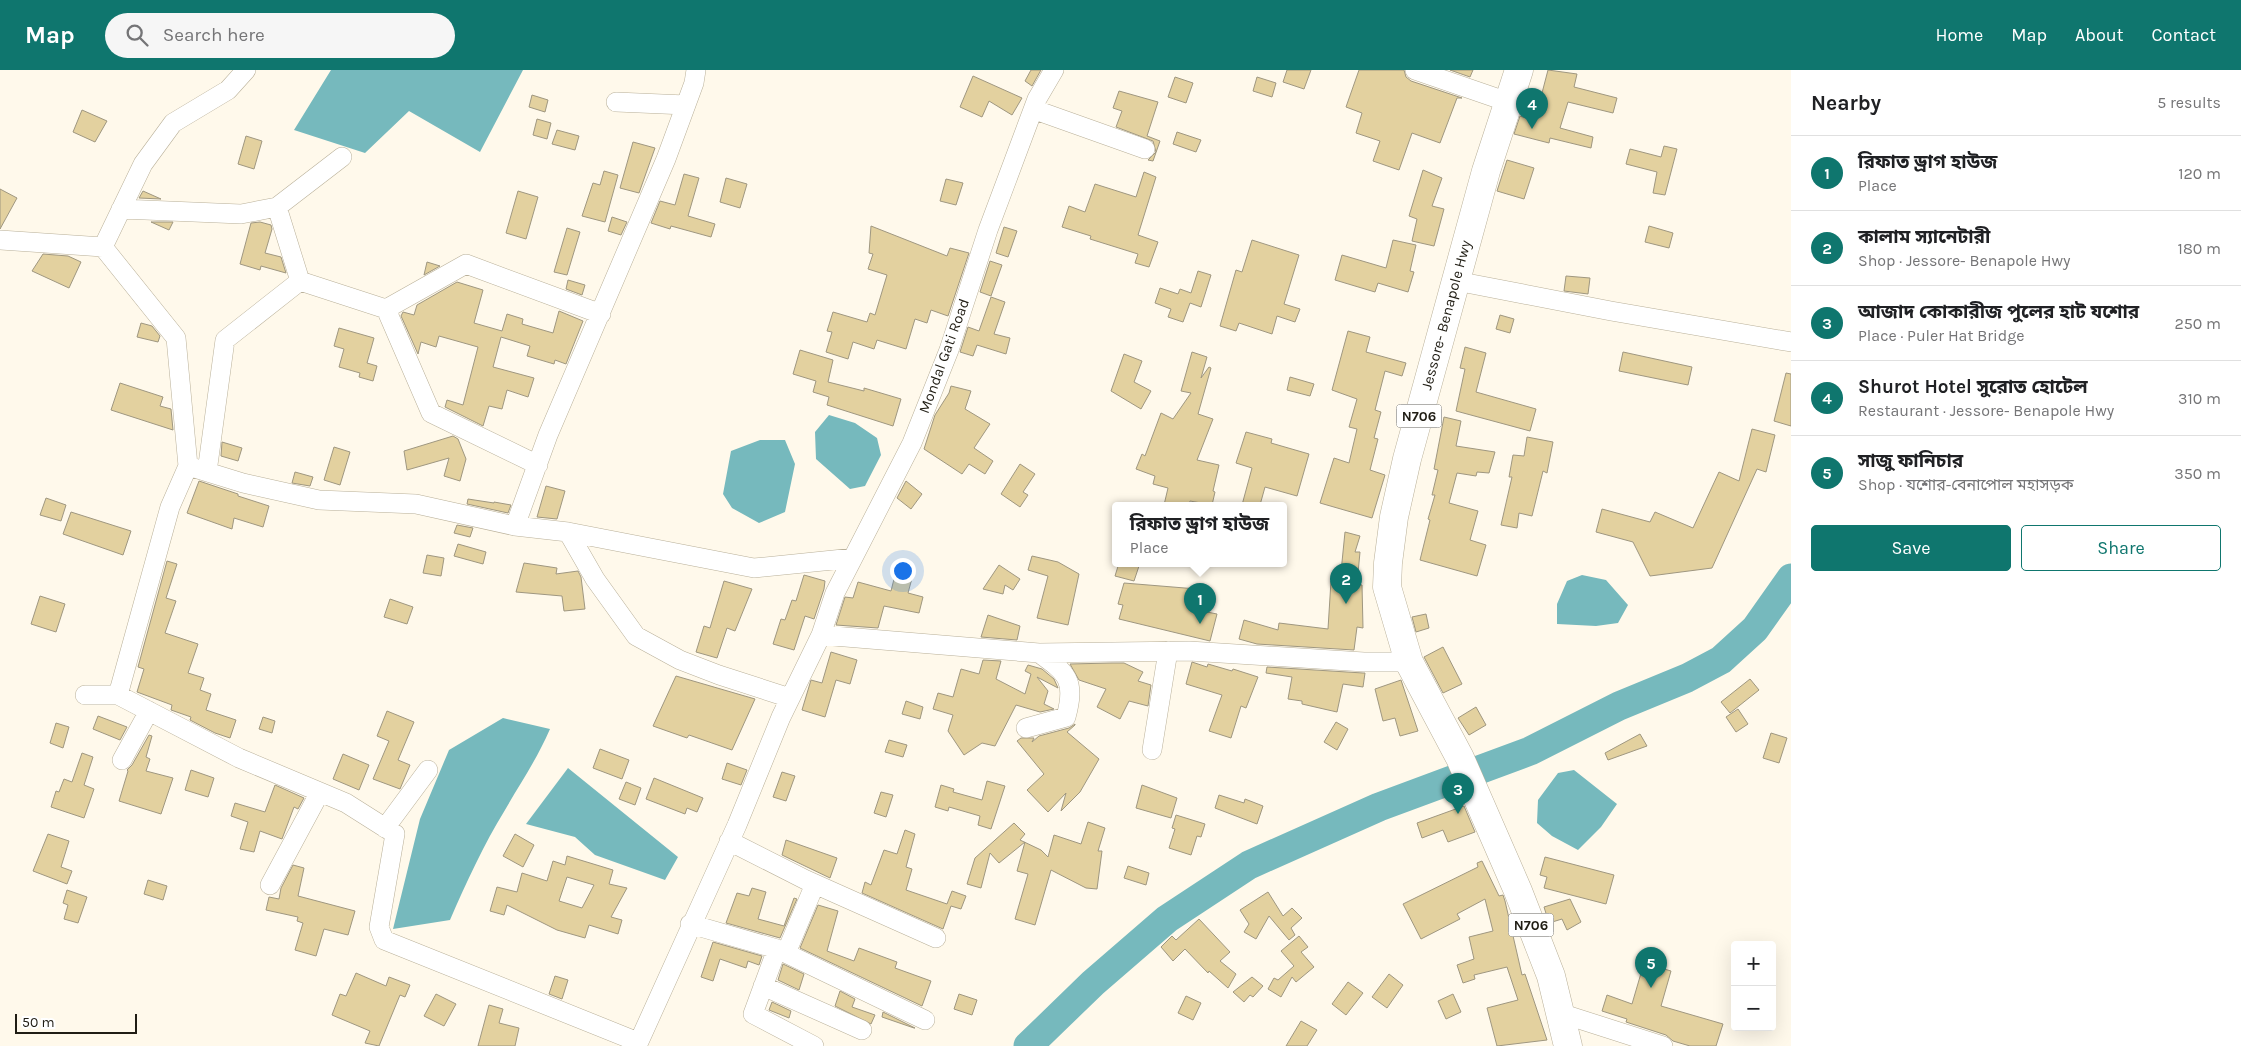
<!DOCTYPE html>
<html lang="en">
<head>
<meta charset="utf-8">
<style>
	body { margin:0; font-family:Karla,"Noto Sans Bengali",sans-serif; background:#f6f6f6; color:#202124 }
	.controls { position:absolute; right:15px; bottom:15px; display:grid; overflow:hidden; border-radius:5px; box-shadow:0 5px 20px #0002 }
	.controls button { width:45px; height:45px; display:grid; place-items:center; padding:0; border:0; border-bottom:1px solid #e0e0e0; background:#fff; color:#202124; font:25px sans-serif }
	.scale { position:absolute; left:15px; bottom:12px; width:122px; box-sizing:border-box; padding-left:5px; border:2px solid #201d14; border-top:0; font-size:14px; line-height:18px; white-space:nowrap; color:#201d14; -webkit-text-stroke:4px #fff; paint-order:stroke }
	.you { position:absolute; left:902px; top:500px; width:18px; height:18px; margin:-12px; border:4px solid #fff; border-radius:50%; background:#1a73e8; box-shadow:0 0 0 8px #1a73e833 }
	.badge { display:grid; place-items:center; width:32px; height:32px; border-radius:50%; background:#0f766e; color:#fff; font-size:16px; font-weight:700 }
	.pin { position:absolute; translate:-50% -41px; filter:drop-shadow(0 1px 2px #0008) }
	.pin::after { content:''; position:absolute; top:26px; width:18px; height:15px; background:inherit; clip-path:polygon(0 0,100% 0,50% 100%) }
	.popup { position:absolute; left:1112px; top:432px; width:175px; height:65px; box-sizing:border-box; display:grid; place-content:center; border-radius:5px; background:#fff; filter:drop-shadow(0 1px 4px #0005); font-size:16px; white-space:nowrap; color:#757577 }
	.popup b { font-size:19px; color:#202124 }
	.popup::after { content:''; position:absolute; left:50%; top:100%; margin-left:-10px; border:10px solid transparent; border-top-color:#fff }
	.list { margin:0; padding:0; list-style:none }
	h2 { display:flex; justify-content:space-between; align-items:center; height:65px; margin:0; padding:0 20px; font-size:21px }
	h2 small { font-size:16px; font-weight:400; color:#757577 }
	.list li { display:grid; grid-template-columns:32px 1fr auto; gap:15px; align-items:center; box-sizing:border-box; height:75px; padding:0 20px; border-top:1px solid #e0e0e0 }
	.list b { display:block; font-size:19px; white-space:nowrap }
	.list p { margin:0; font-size:16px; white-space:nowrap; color:#757577 }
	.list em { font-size:16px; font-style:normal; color:#757577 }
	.actions { display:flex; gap:10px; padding:15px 20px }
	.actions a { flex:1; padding:11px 0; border:1px solid #0f766e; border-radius:5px; text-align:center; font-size:18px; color:#0f766e }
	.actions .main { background:#0f766e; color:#fff }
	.icon { flex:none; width:28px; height:28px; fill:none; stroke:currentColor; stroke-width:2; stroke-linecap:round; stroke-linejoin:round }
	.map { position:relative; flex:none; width:1791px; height:976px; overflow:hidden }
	header { display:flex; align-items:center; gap:30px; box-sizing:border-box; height:70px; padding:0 25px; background:#0f766e; color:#fff }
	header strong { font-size:24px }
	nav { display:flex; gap:28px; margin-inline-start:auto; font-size:18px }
	.search { width:350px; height:45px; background:#f6f6f6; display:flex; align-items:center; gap:12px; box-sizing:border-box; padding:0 18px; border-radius:28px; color:#757577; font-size:19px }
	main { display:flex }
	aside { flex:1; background:#fff }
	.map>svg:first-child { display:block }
	.water { fill:#76b9bd }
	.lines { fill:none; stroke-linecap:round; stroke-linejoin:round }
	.river { stroke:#76b9bd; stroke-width:29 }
	.building { fill:#e3d19f; stroke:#9f9780; fill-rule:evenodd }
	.minor-casing { stroke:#b9b099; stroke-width:20 }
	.highway-casing { stroke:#b9b099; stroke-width:29 }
	.minor { stroke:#fff; stroke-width:19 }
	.highway { stroke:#fff; stroke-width:28 }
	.labels { text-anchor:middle; stroke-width:4; stroke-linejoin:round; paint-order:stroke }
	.shield { fill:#fff; stroke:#63615a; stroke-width:1 }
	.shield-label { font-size:14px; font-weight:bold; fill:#201d14 }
	.street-label { font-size:15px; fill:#201d14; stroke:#fff }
</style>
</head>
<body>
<header>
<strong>Map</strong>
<div class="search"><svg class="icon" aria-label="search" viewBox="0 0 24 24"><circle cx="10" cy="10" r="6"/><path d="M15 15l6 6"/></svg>Search here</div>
<nav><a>Home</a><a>Map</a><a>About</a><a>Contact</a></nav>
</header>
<main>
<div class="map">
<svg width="1791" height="976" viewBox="0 0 1791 976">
	<rect width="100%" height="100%" fill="#fff9eb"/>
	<path class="water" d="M331 0H523L480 82 409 41 365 83 294 60Z
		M829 345 855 353 877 368 881 385 865 416 850 419 816 389 815 362Z
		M760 370H785L795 394 785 442 759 453 732 438 723 424 731 381Z
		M1582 505 1606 510 1628 535 1618 553 1596 556 1557 554V534L1567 511Z
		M503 648 550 659C537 689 521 712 505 740 484 774 466 813 450 850L393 859 420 749 449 680Z
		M568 698 678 787 665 810 595 785 575 767 526 754Z
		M1574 700 1617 734 1601 757 1578 780 1552 766 1537 753 1538 730 1558 703Z"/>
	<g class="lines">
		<path class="river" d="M1028 976 1093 913 1167 849 1249 795 1379 737 1530 681 1619 636 1687 608 1721 590 1755 559 1791 508"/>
	</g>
	<path class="building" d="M1031 0H1041L1032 16 1025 11Z
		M1287 0H1311L1304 19 1283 12Z
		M1359 0H1404L1406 7 1411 11 1462 28H1457L1440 73 1412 63 1399 100 1373 91 1380 71 1356 63 1362 43 1346 37Z
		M1450 0H1473L1470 7Z
		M1548 0 1577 4 1574 17 1617 28 1613 43 1568 32 1560 58 1593 67 1591 78 1550 68 1549 73 1514 64 1520 46 1531 50 1540 22 1542 23Z
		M973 6 1022 28 1012 45 989 31 982 47 960 37Z
		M1175 7 1193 13 1186 33 1168 27Z
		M1257 7 1276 13 1272 27 1253 21Z
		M1119 21 1158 32 1147 66 1160 71 1153 91 1148 90 1156 82 1153 71 1116 57 1122 41 1113 38Z
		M532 25 548 30 545 42 529 37Z
		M82 40 107 51 95 72 73 62Z
		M537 49 551 53 547 69 533 65Z
		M557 60 579 66 575 80 552 74Z
		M1177 62 1201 70 1196 82 1173 74Z
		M246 66 262 71 254 99 238 94Z
		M633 72 655 78 639 123 620 118Z
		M1664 76 1677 79 1665 125 1653 123 1657 102 1626 94 1630 79 1661 87Z
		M1507 90 1534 98 1524 129 1497 121Z
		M1423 100 1442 108 1432 136 1444 139 1434 176 1412 171 1417 149 1409 146Z
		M604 101 618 105 605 152 582 146 593 113 600 115Z
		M1144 102 1156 107 1138 165 1158 172 1149 197 1135 193 1138 184 1090 169 1091 166 1062 157 1069 136 1085 142 1095 114 1136 127Z
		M684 104 699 108 688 146 715 154 711 167 671 156 670 159 651 153 660 131 675 135Z
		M726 108 747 114 740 138 720 132Z
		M946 109 963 113 956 135 940 131Z
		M0 119 17 128 0 159Z
		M143 121 161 129 139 128Z
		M518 121 538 127 526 169 506 163Z
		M612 147 627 152 621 165 608 161Z
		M151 152H173L169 160Z
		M260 152 271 155 272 159 265 183 281 187 286 203 261 196 260 200 240 194 251 153Z
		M871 156 947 186 950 178 969 183 948 246 931 240 927 253 915 249 906 279 877 270 874 279 853 272 848 289 826 282 832 262 827 261 833 242 867 252 870 243 875 245 887 205 868 199 873 184 869 183Z
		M1649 156 1673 163 1669 178 1645 172Z
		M1004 157 1017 161 1008 187 996 183Z
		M567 158 580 162 567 205 554 202Z
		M1252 170 1299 185 1284 234 1300 239 1295 252 1277 246 1272 264 1239 253 1236 261 1220 256 1236 200 1242 202Z
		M1393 170 1416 175 1410 201 1414 202 1408 222 1378 213 1375 222 1335 210 1342 185 1386 198Z
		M43 184 68 186 81 192 69 218 32 201Z
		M990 191 1002 195 991 226 980 222Z
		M427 192 440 196 424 205Z
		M1198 201 1211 205 1201 237 1190 233 1183 252 1168 247 1171 239 1155 233 1160 218 1178 224 1180 219 1191 223Z
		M1566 206 1590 208 1588 224 1564 221Z
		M568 210 585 215 582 225 566 219Z
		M457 212 483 220 474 253 502 261 507 244 523 249 522 254 553 263 559 241 583 251 566 294 555 290 554 294 527 286 530 276 501 267 493 297 534 308 528 327 507 320 502 339 489 336 483 356 445 337 447 330 463 335 478 277 439 266 436 277 421 272 418 284 401 246 403 242 414 245 417 235Z
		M991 227 1005 232 994 264 1010 268 1006 284 977 275 973 286 960 282 968 257 979 261Z
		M1500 245 1514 249 1510 263 1496 259Z
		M141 253 152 256 160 266 158 272 137 267Z
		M339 258 374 268 367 293 377 296 373 311 359 307 360 303 339 297 344 279 334 276Z
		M1348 261 1370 267 1366 282 1406 293 1402 306 1385 301 1375 340 1381 342 1374 368 1378 369 1370 400 1385 405 1372 448 1320 433 1334 388 1349 393 1357 359 1349 357 1357 329 1332 320Z
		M1465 277 1486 283 1476 322 1536 339 1530 361 1456 341 1465 299 1460 298Z
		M800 280 833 290 828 312 864 321V318L901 329 893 356 827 335 829 327 813 322 816 311 793 304Z
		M1192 282 1207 287 1201 308 1209 297 1211 298 1198 344 1213 349 1197 390 1219 395 1213 421 1215 422 1212 435 1190 431 1189 435H1164L1168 418 1153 414 1155 406 1136 399 1142 384 1145 386 1161 343 1173 349 1191 323 1181 321Z
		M1623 282 1692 297 1688 315 1619 301Z
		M1124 284 1142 291 1134 312 1151 321 1141 339 1111 321Z
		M1786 303 1791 304V356L1774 351Z
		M1290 307 1314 314 1310 326 1287 320Z
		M120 313 163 327 160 336 171 339 173 360 111 340Z
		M951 316 971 321 965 339 990 354 974 378 993 391 985 404 969 394 962 404 924 379 935 345 949 323Z
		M1444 347 1461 351 1456 376 1495 382 1489 403 1477 402 1476 406 1457 403 1449 433 1478 441 1470 470 1486 475 1477 506 1420 490 1430 450 1428 449 1435 425H1432L1438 400 1434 399Z
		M1752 359 1775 365 1766 402 1757 399 1712 498 1650 506 1633 472 1596 462 1602 439 1650 452 1655 442 1693 458 1719 402 1739 411Z
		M1246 362 1272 369 1271 373 1309 384 1297 426 1265 417 1260 435H1242L1252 398 1236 393Z
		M453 366 458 369 466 389 460 411 444 406 449 388 407 400 404 381Z
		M1527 367 1553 372 1547 403 1543 401 1532 446 1519 443 1517 458 1501 455 1512 407H1509L1513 385 1524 386Z
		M222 372 242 378 238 391 221 386Z
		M334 377 350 382 340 415 324 410Z
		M1020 394 1035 404 1023 422 1028 425 1020 437 1001 424Z
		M295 402 313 407 310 416 292 413Z
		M199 411 238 424V426L269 436 263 457 234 448 232 459 187 443Z
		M906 411 922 424 911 439 897 428Z
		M546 416 565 421 557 449 537 447Z
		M46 428 66 435 61 451 40 445Z
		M468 429 494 433V432L511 435 508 443 467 434Z
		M71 442 131 461 123 485 63 464Z
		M457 455 473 458 470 467 454 463Z
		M1345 462 1360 466 1355 482H1360L1357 514 1362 515 1363 558 1357 557 1354 580 1257 574 1239 569 1244 550 1278 560 1279 553 1328 559 1331 511 1340 512Z
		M458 474 486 482 483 494 454 486Z
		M427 485 444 488 441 506 423 503Z
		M1032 486 1058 492 1079 504 1068 555 1037 548 1048 506 1028 500Z
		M167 491 177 494 166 528 176 531 165 563 198 574 188 603 204 608 200 620 211 624 206 640 236 650 230 668 215 663 190 650 191 647 171 640 172 635 137 622 144 599 138 597Z
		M524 493 557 498 556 504 578 501 581 507 585 539 564 541 562 526 516 522Z
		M1119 493 1139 496 1134 511 1115 506Z
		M999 495 1020 509 1013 520 1005 515 1003 524 983 519Z
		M897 497 914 501 908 523 923 527 919 543 884 536 878 558 836 555 845 527 853 528 858 512 891 521Z
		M804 505 825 511 824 519 814 549 805 546 794 580 773 574 781 549 785 550 792 530 796 531Z
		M724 511 752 519 735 561 727 558 717 588 696 582 704 556 710 558Z
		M1124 513 1197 519 1213 523 1207 542 1217 544 1210 571 1119 549 1123 535 1118 534Z
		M40 526 65 534 56 562 31 554Z
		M390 529 413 537 407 554 384 547Z
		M1426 544 1429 558 1416 562 1412 547Z
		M988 545 1020 556 1017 570 981 567Z
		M1443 577 1462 614 1443 623 1424 587Z
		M831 582 857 590 850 614 836 610 825 647 802 640 811 610 822 613Z
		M983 590 1001 591 996 609 1025 624 1031 604 1025 601 1028 595 1042 599 1054 609 1058 618 1037 607 1048 621 1044 634 1054 639 1040 642 1016 635 995 676 982 673 964 685 948 661 953 645 933 639 938 623 953 627 961 599 979 604Z
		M1192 592 1207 597 1208 594 1232 601 1233 599 1258 607 1246 638 1241 636 1231 668 1209 661 1222 625 1186 614Z
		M1112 593H1124L1143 602 1138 611 1151 615 1148 636 1129 631 1120 649 1097 637 1106 619 1079 610 1070 594Z
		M1267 597 1363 603H1365L1363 617 1343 614 1337 642 1302 634V631L1288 629 1292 607 1266 603Z
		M676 606 755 629 732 680 689 665 687 668 653 656Z
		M1750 609 1759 620 1730 643 1721 632Z
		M1401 610 1418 661 1400 666 1395 648 1383 651 1375 619Z
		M906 631 923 637 920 649 902 644Z
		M1476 637 1486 655 1469 665 1458 648Z
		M1738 639 1748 654 1736 662 1726 647Z
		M387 641 414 652 398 690 410 695 400 719 373 709 389 671 377 666Z
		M98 646 127 657 120 670 93 659Z
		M263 647 275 651 272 663 259 659Z
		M1336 652 1348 659 1337 680 1324 672Z
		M56 653 69 657 63 678 50 673Z
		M1075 654V655L1067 662 1099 689 1080 722 1061 741 1066 723 1048 742 1027 720 1044 704 1017 671 1021 668H1034L1032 672 1039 666 1069 658Z
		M1771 663 1787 668 1779 693 1763 688Z
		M1640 664 1647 676 1608 690 1605 683Z
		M149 665 152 666 146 687 150 689 146 701 173 708 161 744 119 731 128 701 127 700 132 695Z
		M889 670 907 675 903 687 885 682Z
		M600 679 629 690 622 709 593 698Z
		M82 683 93 687 84 715 94 719 84 748 51 737 56 721 59 722 64 709 72 712Z
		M343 684 369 695 359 720 333 709Z
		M727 693 747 700 741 715 722 709Z
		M191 700 214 708 208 727 185 720Z
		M782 702 795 706 786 731 773 727Z
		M654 708 703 728 697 742 687 738 685 744 646 729Z
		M987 711 1005 716 991 759 978 755 980 746 949 737 948 741 935 737 941 715 954 719 953 722 982 730Z
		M626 712 641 718 635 735 619 729Z
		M275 715 304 728 298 739 294 737 282 769 260 761 254 782 240 779 248 752 231 746 235 733 265 742Z
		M1142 715 1177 728 1171 748 1136 738Z
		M881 722 893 725 886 747 874 743Z
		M1219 725 1244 733 1245 729 1263 736 1257 754 1215 738Z
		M1464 736 1475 762 1448 772 1443 760 1422 768 1417 753Z
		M1176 745 1205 754 1201 767 1197 766 1191 785 1169 778 1175 759 1172 758Z
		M1088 752 1105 758 1098 781H1102L1097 819 1086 818 1051 800 1035 855 1015 849 1028 804 1017 801 1025 772 999 793 990 783 981 818 967 814 975 788 1014 753 1025 764 1020 770 1041 780 1048 787 1054 765 1081 774Z
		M905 760 915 764 906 797 912 799 906 820 947 834 952 821 966 826 961 839 951 836 943 859 862 823 865 812 871 815 884 780 897 784Z
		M48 764 69 771 61 797 72 801 67 814 33 801Z
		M515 764 534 775 523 797 503 786Z
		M786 770 837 788 830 808 782 785Z
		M567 786 613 800 609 814 627 818 611 847 622 850 618 864 589 855 585 868 557 860 507 835 504 845 490 841 497 817 517 822 522 803 547 811 553 791 565 795ZM567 807 594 815 582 838 559 831Z
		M1545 787 1614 805 1606 834 1544 818 1547 807 1540 805Z
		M1482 791 1499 826 1503 825 1505 831 1522 905 1525 904 1547 970 1497 976 1487 938 1518 930 1507 897 1474 905 1475 909 1463 913 1457 895 1474 889 1469 867 1493 861 1485 829 1457 844 1460 849 1421 869 1403 834 1478 797 1477 793Z
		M293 795 304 798 298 826 355 841 348 865 324 859 316 886 295 880 303 853 297 851 298 847 266 840 269 827 279 829 281 818Z
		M1128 796 1149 803 1146 815 1124 808Z
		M148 810 167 816 163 830 144 824Z
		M752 818 766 822 758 849 784 856 794 828 797 829 780 868 726 853 737 823 749 826Z
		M67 820 87 827 78 853 64 849 68 835 63 833Z
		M1268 822 1283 846 1292 838 1302 848 1291 858 1295 865 1289 870 1269 846 1256 869 1244 862 1249 854 1240 840Z
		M1570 829 1581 852 1567 860 1562 849 1549 853 1544 837Z
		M818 835 838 841 827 881 854 891 859 878 897 892 895 898 931 911 922 936 800 878Z
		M1199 849 1230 882 1220 891 1236 904 1228 918 1209 901 1208 903 1185 879 1173 891 1161 877 1172 866 1176 870Z
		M1299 866 1308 877 1301 882 1314 897 1296 912 1292 907 1281 927 1268 919 1274 908 1278 910 1294 896 1281 881Z
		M713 872 762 886 759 895 748 891 746 898 720 889 713 911 701 907Z
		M1644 893 1671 901 1661 936 1723 954 1716 976H1690L1673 971 1666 965 1626 952 1627 949 1602 941 1607 925 1632 934Z
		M783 894 804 904 799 920 778 910Z
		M356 903 386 916 389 907 410 915 405 927 400 925 379 976 365 973 370 961 332 945 340 924 346 926Z
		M1389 904 1403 915 1387 938 1372 927Z
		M555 906 568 910 562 929 549 924Z
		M1252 907 1263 916 1253 927 1250 925 1244 932 1233 922Z
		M1348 912 1363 923 1346 945 1332 934Z
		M840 921 855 929 852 937 875 945 871 954 835 936Z
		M436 924 456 934 444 956 424 946Z
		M959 924 977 930 972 945 954 939Z
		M1453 924 1461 942 1446 949 1438 931Z
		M1186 926 1201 933 1193 950 1178 943Z
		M772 932 791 941 789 948 769 940Z
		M489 935 503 939 499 953 519 958 515 976H478Z
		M883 942 915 958H914L882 947Z
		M1301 951 1317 960 1307 976H1286Z"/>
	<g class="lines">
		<g class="minor-casing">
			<path id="minor" d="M246 0 228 20 173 53 143 94 103 177 176 268 188 396 170 437 118 625 239 688 346 733 395 764 379 857 384 870 638 972
				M1415 0 1508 32
				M616 32 686 35
				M1041 42 1145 79
				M277 137 342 87
				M121 139 241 144 277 137 300 211
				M0 170 103 177
				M1456 211 1611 241 1791 272
				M386 239 466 194 601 244
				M188 396 243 413 319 430 416 434 515 456 568 462 754 498 853 488
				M207 402 225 270 300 211 386 239 431 343 538 395
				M515 456 548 365 666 89 694 13 696 0
				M568 462 595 509 636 566 680 590 719 605 790 628
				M821 565 1039 583 1189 581 1364 592H1409
				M85 625H118
				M1026 658 1066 647C1076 610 1067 603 1039 583
				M1152 680 1168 581
				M122 690 149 641
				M385 758 428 700
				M729 771 806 810 936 868
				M270 815 320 722
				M690 854 777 879 925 950
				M777 879 753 944 814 976
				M786 883 815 814
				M763 916 862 960
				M1560 943 1663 976
				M637 976 737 755 781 647 821 565 835 523 912 373 949 280 988 160 1037 29 1054 0"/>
		</g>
		<g class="highway-casing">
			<path id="highway" d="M1519 0 1486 101 1407 389 1394 447 1388 493 1387 517 1409 592 1460 688 1518 821 1551 906 1568 976"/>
		</g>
		<use href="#minor" class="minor"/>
		<use href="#highway" class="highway"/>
	</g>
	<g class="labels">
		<g class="shield">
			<rect x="1396.5" y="334.5" width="45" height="23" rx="4"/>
			<rect x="1508.5" y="843.5" width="45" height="23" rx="4"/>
		</g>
		<g class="shield-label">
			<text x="1419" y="351">N706</text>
			<text x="1531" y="860">N706</text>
		</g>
		<g class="street-label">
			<text transform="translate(1446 245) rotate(-75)" y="5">Jessore- Benapole Hwy</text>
			<text transform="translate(944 286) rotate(-70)" y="5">Mondal Gati Road</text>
		</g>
	</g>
</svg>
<div class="controls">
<button>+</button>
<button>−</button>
</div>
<div class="scale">50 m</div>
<div class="you"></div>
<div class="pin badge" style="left:1200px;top:554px">1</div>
<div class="popup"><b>রিফাত ড্রাগ হাউজ</b>Place</div>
<div class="pin badge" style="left:1346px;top:534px">2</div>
<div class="pin badge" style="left:1458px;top:744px">3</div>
<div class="pin badge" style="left:1532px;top:59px">4</div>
<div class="pin badge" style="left:1651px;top:918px">5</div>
</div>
<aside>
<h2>Nearby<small>5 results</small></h2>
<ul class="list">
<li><span class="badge">1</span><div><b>রিফাত ড্রাগ হাউজ</b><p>Place</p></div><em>120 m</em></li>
<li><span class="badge">2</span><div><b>কালাম স্যানেটারী</b><p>Shop · Jessore- Benapole Hwy</p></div><em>180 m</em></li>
<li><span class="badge">3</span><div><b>আজাদ কোকারীজ পুলের হাট যশোর</b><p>Place · Puler Hat Bridge</p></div><em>250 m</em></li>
<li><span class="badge">4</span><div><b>Shurot Hotel সুরোত হোটেল</b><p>Restaurant · Jessore- Benapole Hwy</p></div><em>310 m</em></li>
<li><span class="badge">5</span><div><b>সাজু ফানিচার</b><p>Shop · যশোর-বেনাপোল মহাসড়ক</p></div><em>350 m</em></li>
</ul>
<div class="actions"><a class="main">Save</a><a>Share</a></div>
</aside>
</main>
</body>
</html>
